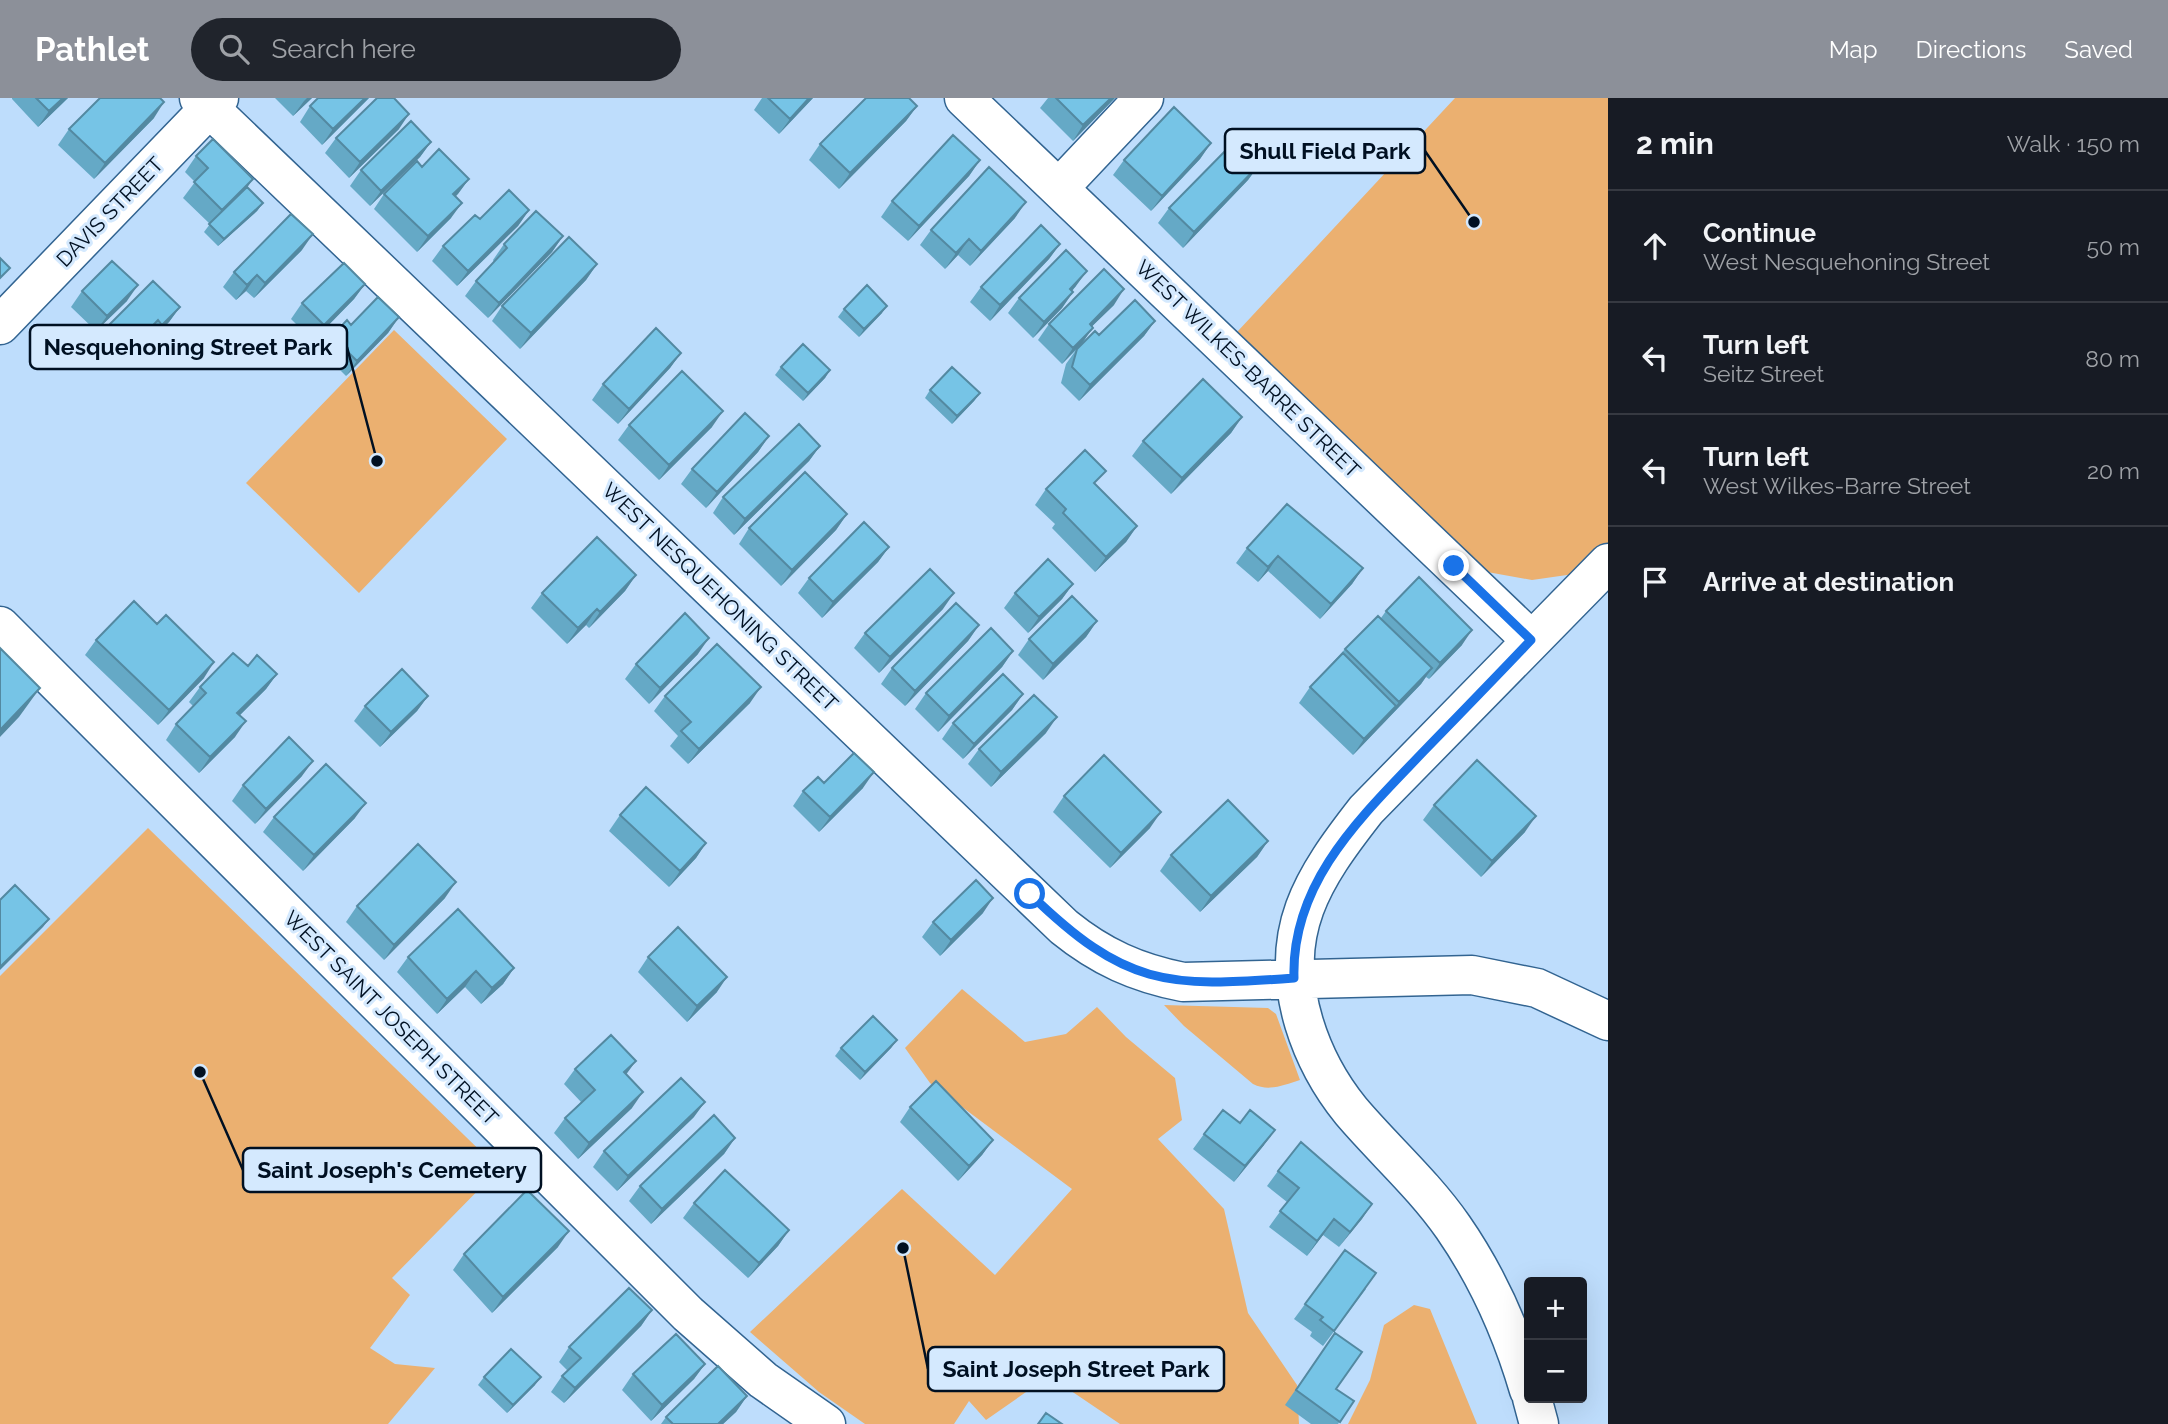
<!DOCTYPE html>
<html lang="en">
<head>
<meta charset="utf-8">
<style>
	body { margin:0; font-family:Raleway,sans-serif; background:#20242c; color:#f1f3f6 }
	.controls { position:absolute; right:21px; bottom:21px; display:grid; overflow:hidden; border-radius:7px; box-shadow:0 7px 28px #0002 }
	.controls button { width:63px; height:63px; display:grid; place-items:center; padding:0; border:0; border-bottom:2px solid #363941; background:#171b24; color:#f1f3f6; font:35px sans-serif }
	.stop { position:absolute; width:21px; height:21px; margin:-16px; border:5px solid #1a73e8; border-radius:50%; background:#fff }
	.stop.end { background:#1a73e8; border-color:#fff; box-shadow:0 2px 7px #0008 }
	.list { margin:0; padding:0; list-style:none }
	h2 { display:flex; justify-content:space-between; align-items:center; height:91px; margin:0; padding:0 28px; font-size:30px }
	h2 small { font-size:23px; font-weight:400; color:#9ea1a6 }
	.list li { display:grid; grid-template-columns:46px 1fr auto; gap:21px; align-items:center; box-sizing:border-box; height:112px; padding:0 28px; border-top:2px solid #363941 }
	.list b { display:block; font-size:26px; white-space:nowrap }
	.list p { margin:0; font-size:23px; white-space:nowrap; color:#9ea1a6 }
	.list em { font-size:23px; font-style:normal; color:#9ea1a6 }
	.icon { flex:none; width:38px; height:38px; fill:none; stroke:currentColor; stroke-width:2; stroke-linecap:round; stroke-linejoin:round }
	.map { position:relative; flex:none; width:1608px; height:1326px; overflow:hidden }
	header { display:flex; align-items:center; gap:42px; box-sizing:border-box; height:98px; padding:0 35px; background:#8c9099; color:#fff }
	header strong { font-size:33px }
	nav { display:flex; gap:38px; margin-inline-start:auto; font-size:24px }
	.search { width:490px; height:63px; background:#20242c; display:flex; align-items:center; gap:18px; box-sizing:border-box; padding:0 24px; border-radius:38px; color:#9ea1a6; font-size:26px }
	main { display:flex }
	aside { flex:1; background:#171b24 }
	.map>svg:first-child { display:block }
	.green { fill:#ebb070 }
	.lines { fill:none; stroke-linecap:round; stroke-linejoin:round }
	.minor-casing { stroke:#326491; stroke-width:41 }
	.minor { stroke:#fff; stroke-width:38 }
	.wall { fill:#65a9c6 }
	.shaded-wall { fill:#5389a1 }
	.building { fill:#76c4e6; stroke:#5389a1; stroke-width:2 }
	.route { stroke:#1a73e8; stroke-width:9 }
	.labels { text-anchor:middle; stroke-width:6; stroke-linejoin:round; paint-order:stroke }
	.street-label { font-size:21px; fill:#001022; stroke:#d4e9fe }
	.leader { fill:none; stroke:#001022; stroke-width:2.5 }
	.callout-dot { fill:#001022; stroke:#d4e9fe; stroke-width:2.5 }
	.callout { fill:#d4e9fe; stroke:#001022; stroke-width:2.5 }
	.callout-label { font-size:23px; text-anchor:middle; font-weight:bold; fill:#001022 }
</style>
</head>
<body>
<header>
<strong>Pathlet</strong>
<div class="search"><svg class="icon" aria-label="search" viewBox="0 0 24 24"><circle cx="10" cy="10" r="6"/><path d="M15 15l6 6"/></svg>Search here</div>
<nav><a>Map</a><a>Directions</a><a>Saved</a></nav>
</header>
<main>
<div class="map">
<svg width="1608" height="1326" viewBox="0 0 1608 1326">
	<rect width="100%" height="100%" fill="#beddfc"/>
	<path class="green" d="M1455 0H1608V458L1574 476 1532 482 1454 468 1224 248Z
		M394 232 507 341 359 495 246 385Z
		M148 730 499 1071 392 1180 410 1197 370 1250 395 1266 435 1270 388 1326H0V878Z
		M962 891 1025 944 1066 936 1097 909 1126 939 1175 980 1182 1022 1158 1041 1224 1111 1248 1215 1297 1287 1299 1326H1120L1049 1278 986 1322 969 1303 954 1326H865L819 1294 750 1234 902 1091 995 1177 1072 1091 930 985 905 950Z
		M1164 907 1268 910 1276 916 1300 982C1284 987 1269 994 1253 986L1184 928Z
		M1414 1207 1430 1211 1477 1326H1348L1370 1282 1384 1227Z"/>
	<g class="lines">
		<g class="minor-casing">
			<path id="minor" d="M199 0 1064 829C1101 859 1137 875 1183 884L1472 877 1537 890 1608 923
				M964 0 1531 542
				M1059 90 1144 0
				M0 227 219 0
				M0 528 688 1216 763 1282 826 1326
				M1529 1292C1512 1234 1487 1178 1453 1129 1423 1086 1384 1052 1351 1013 1329 986 1314 958 1304 925 1277 834 1312 781 1366 712L1608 465
				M1532 1300 1539 1326"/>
		</g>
		<use href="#minor" class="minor"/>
	</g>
	<path class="wall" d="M12 0H68L38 29 12 1Z
		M275 0H312L293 18Z
		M369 0 322 47 300 24 310 8Z
		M762 0H813L779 36 754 12Z
		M1048 0H1115L1073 43 1040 10Z
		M917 8 906 23 839 91 809 62 820 46Z
		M154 20 94 81 58 47 69 31Z
		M399 31 349 80 325 55 336 40Z
		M431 44 420 59 370 108 350 88 361 72Z
		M1211 45 1200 61 1151 113 1113 77 1124 62Z
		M196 58 247 89 263 105 257 113 218 148 204 134 210 126 183 100 195 84 185 74Z
		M980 62 969 78 908 143 881 119 892 103Z
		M1259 67 1248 82 1183 150 1158 125 1169 110Z
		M422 69 469 81 455 99 451 120 417 154 374 111 384 96Z
		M529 112 518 128 457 188 432 163 443 148 480 121Z
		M1015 120 970 168 958 157 945 171 920 147 931 132Z
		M563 138 552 154 488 220 465 198 476 183 494 164 493 162 504 146Z
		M1060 146 1049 161 990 223 970 204 981 189Z
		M302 152 254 200 246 193 236 202 223 189 234 174Z
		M597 166 586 182 520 251 492 223 502 208Z
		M365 186 354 201 313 243 291 221 302 205Z
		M1076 188 1072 193 1073 194 1062 210 1033 240 1008 215 1019 200Z
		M82 193 127 203 96 233 71 209Z
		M1114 207 1092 228 1083 245 1099 237 1155 223 1144 238 1079 303 1061 285 1066 266 1076 252 1062 266 1038 242 1049 226Z
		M180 209 169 224 151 242 147 238 122 263 100 241 110 226Z
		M844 211 882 215 859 239 838 219Z
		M399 219 388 235 346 278 321 253 332 238 351 227Z
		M681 255 670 270 618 326 592 302 603 286Z
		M781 269 830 272 825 280 803 303 775 277Z
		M930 292 980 295 974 303 952 326 925 300Z
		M1242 319 1231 335 1171 396 1132 358 1143 343Z
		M629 327 712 329 659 382 618 342Z
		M769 338 758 354 706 410 681 386 692 371Z
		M820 348 809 363 734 437 713 415 723 399Z
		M1096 387 1137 428 1126 444 1095 474 1052 430 1055 426 1035 407 1046 391Z
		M847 416 836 432 781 488 739 446 749 430Z
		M889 449 878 464 822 520 798 495 809 480Z
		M1247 450 1363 470 1352 486 1320 521 1268 473 1258 484 1236 465Z
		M636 477 625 493 589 530 586 527 567 546 531 510 542 495Z
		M1073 486 1062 501 1028 535 1004 510 1015 495Z
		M943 511 879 575 854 550 865 535Z
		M1386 513 1462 547 1429 581 1426 579 1421 586 1353 657 1299 605 1310 589 1345 551 1381 520Z
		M1097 523 1086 539 1043 582 1018 557 1029 541Z
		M157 526 204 580 158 627 85 557 96 542Z
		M979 527 968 543 905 608 881 586 892 570Z
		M1013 553 1002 569 938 634 915 611 926 595Z
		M698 556 649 606 625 581 636 566Z
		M248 568 277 576 266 591 240 617 235 639 199 675 166 642 176 626 193 608 189 604 200 589Z
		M1023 596 1012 612 963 661 942 641 953 625Z
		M428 598 417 613 380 649 354 623 365 608Z
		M665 598 750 605 688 666 670 648 678 638 654 613Z
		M1046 635 991 689 968 666 979 651Z
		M302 678 255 726 232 703 243 687Z
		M824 685 863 690 819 734 793 708 803 693Z
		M1064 698 1150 730 1110 770 1053 714Z
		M1434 707 1525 734 1481 779 1423 722Z
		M620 717 706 745 696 760 669 789 609 733Z
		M274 719 355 720 303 773 263 734Z
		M1268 743 1257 759 1200 814 1160 773 1171 757Z
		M445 800 384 862 346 824 357 808Z
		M983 815 940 858 922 839 933 824Z
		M408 859 514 870 503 886 481 906 465 889 437 916 397 874Z
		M648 859 717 894 687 924 638 874Z
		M897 942 891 950 860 982 835 958 841 950Z
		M575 971 626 977 632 1010 578 1061 554 1035 565 1020 581 1004 564 986Z
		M910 1009 993 1042 982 1057 958 1083 900 1024Z
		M694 1019 617 1093 593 1069 604 1053Z
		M1204 1036 1264 1047 1234 1084 1193 1051Z
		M735 1040 724 1056 651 1126 629 1103 640 1088Z
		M1278 1073 1372 1106 1339 1149 1323 1137 1307 1158 1269 1129 1287 1104 1267 1088Z
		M694 1105 789 1132 778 1148 748 1180 683 1120Z
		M558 1149 492 1215 453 1172 464 1156Z
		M1345 1152 1366 1191 1323 1248 1310 1238 1312 1234 1294 1221Z
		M652 1212 641 1228 564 1305 551 1294 562 1278 568 1273 559 1264 569 1249Z
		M1335 1235 1336 1291 1354 1303 1338 1326H1311L1285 1307Z
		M705 1266 694 1281 651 1323 622 1292 633 1276Z
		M484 1279 535 1287 507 1315 478 1287Z
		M747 1298 736 1314 723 1326H661L666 1319Z"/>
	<path class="shaded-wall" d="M63 0H68L38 29 49 13Z
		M307 0H312L293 18 304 3Z
		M365 0H369L322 47 333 31Z
		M809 0H813L779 36 790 21Z
		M1111 0H1115L1073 43 1083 27Z
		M164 4 154 20 94 81 105 65Z
		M917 8 906 23 839 91 850 75Z
		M409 16 399 31 349 80 360 64Z
		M431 44 420 59 370 108 381 93Z
		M1211 45 1200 61 1151 113 1162 98Z
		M980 62 969 78 908 143 919 128Z
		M1259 67 1248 82 1183 150 1194 134Z
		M253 81 242 97 211 128 222 112Z
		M469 81 458 96 442 112 453 96Z
		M1026 104 1015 120 970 168 981 153Z
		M263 105 257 113 218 148 224 141Z
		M462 105 451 120 417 154 428 138Z
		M529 112 518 128 457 188 468 173Z
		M313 136 302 152 254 200 265 185Z
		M563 138 552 154 488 220 499 205Z
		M969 141 958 157 945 171 956 155Z
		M1060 146 1049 161 990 223 1000 207Z
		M597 166 586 182 520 251 531 235Z
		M1087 173 1076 188 1059 207 1070 191Z
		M257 177 246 193 236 202 247 187Z
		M365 186 354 201 313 243 324 227Z
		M138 187 127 203 96 233 107 218Z
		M1124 191 1114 207 1079 241 1090 226Z
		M1073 194 1062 210 1033 240 1044 224Z
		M887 208 882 215 859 239 864 231Z
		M180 209 169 224 151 242 162 227Z
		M399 219 388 235 346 278 357 263Z
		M158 222 147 238 122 263 133 248Z
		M1155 223 1144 238 1079 303 1090 287Z
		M1093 230 1082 245 1062 266 1073 250Z
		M681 255 670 270 618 326 629 311Z
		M830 272 825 280 803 303 808 295Z
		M980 295 974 303 952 326 957 318Z
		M723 313 712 329 659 382 669 367Z
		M1242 319 1231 335 1171 396 1182 380Z
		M769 338 758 354 706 410 717 394Z
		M820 348 809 363 734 437 745 421Z
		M847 416 836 432 781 488 792 472Z
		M1137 428 1126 444 1095 474 1106 459Z
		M889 449 878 464 822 520 833 504Z
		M1278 458 1268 473 1258 484 1268 469Z
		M1363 470 1352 486 1320 521 1331 506Z
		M636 477 625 493 589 530 600 514Z
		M1073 486 1062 501 1028 535 1039 519Z
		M954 495 943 511 879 575 890 559Z
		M597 511 586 527 567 546 578 530Z
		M1097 523 1086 539 1043 582 1053 566Z
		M979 527 968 543 905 608 915 593Z
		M1472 532 1462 547 1429 581 1440 565Z
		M709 540 698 556 649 606 660 590Z
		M1013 553 1002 569 938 634 949 618Z
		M214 564 204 580 158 627 169 612Z
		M1432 570 1421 586 1353 657 1364 641Z
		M277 576 266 591 226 631 237 615Z
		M761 589 750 605 688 666 699 651Z
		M40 590 19 619 0 639V632Z
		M1023 596 1012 612 963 661 974 646Z
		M428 598 417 613 380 649 391 634Z
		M1057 619 1046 635 991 689 1001 674Z
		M246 623 235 639 199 675 210 659Z
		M313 663 302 678 255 726 266 711Z
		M874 674 863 690 819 734 830 719Z
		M366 705 355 720 303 773 314 757Z
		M1161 714 1150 730 1110 770 1121 755Z
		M1536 718 1525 734 1481 779 1492 763Z
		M1268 743 1257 759 1200 814 1211 798Z
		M706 745 696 760 669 789 680 773Z
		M456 784 445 800 384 862 394 847Z
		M993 800 983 815 940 858 951 842Z
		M49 821 43 829 0 872V869Z
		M514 870 503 886 481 906 492 890Z
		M476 873 465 889 437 916 447 901Z
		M727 879 717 894 687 924 697 908Z
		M897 942 891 950 860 982 865 974Z
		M636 963 625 978 624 974Z
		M643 994 632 1010 578 1061 589 1045Z
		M705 1004 694 1019 617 1093 628 1078Z
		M1275 1032 1264 1047 1234 1084 1245 1068Z
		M735 1040 724 1056 651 1126 662 1111Z
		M993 1042 982 1057 958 1083 969 1068Z
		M1372 1106 1362 1121 1339 1149 1350 1134Z
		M1334 1121 1323 1137 1307 1158 1317 1143Z
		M789 1132 778 1148 748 1180 759 1165Z
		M569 1133 558 1149 492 1215 503 1199Z
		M652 1212 641 1228 564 1305 575 1290Z
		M705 1266 694 1281 651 1323 662 1307Z
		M541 1279 535 1287 507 1315 513 1307Z
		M747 1298 736 1314 723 1326H718Z"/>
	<path class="building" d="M36 0H63L49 13Z
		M100 0H160L164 4 105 65 69 31Z
		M318 0H365L333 31 310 8Z
		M377 0H394L409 16 360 64 336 40Z
		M768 0H809L790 21Z
		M866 0H909L917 8 850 75 820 46Z
		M1056 0H1111L1083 27Z
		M1174 9 1211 45 1162 98 1124 62Z
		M411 23 431 44 381 93 361 72Z
		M953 37 980 62 919 128 892 103Z
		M213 41 253 81 222 112 194 84 208 70 196 58Z
		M1235 43 1259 67 1194 134 1169 110Z
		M439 51 469 81 453 96 462 105 428 138 384 96 417 63 422 69Z
		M989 69 1026 104 981 153 969 141 956 155 931 132Z
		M247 89 263 105 224 141 209 126Z
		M509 92 529 112 468 173 443 148 475 117 480 121Z
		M536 113 563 138 499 205 476 183 507 150 504 146Z
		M291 116 313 136 265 185 257 177 247 187 234 174Z
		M1041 127 1060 146 1000 207 981 189Z
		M569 139 597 166 531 235 502 208Z
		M1066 152 1087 173 1070 191 1073 194 1044 224 1019 200Z
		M0 160 10 170 0 180Z
		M112 163 138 187 107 218 82 193Z
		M344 165 365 186 324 227 302 205Z
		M1104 171 1124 191 1090 226 1093 230 1073 250 1049 226Z
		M153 183 180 209 162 227 158 222 133 248 110 226Z
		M867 187 887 208 864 231 844 211Z
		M378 199 399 219 357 263 332 238 347 222 351 227Z
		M1135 202 1155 223 1090 287 1072 269 1077 251 1095 233 1099 237Z
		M656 230 681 255 629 311 603 286Z
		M803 246 830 272 808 295 781 269Z
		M952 269 980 295 957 318 930 292Z
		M682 273 723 313 669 367 629 327Z
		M1203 281 1242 319 1182 380 1143 343Z
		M745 315 769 338 717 394 692 371Z
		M799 326 820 348 745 421 723 399Z
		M1085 352 1106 373 1094 385 1137 428 1106 459 1063 415 1066 411 1046 391Z
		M805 374 847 416 792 472 749 430Z
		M1287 406 1363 470 1331 506 1278 458 1268 469 1247 450Z
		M864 424 889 449 833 504 809 480Z
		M597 439 636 477 600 514 597 511 578 530 542 495Z
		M1048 461 1073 486 1039 519 1015 495Z
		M930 471 954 495 890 559 865 535Z
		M1419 479 1472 532 1440 565 1386 513Z
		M1072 498 1097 523 1053 566 1029 541Z
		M134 503 157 526 166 517 214 564 169 612 96 542Z
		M956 505 979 527 915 593 892 570Z
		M685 515 709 540 660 590 636 566Z
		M1378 518 1432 570 1399 604 1345 551Z
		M991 530 1013 553 949 618 926 595Z
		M717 546 761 589 699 651 681 633 691 624 665 598Z
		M0 550 40 590 0 632Z
		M233 555 248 568 257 557 277 576 237 615 246 623 210 659 176 626 206 595 200 589Z
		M1343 555 1396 608 1364 641 1310 589Z
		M402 571 428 598 391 634 365 608Z
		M1003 576 1023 596 974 646 953 625Z
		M1034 597 1057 619 1001 674 979 651Z
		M289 639 313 663 266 711 243 687Z
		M854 655 874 674 830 719 803 693 818 679 824 685Z
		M1104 657 1161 714 1121 755 1064 698Z
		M1477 662 1536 718 1492 763 1434 707Z
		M326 666 366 705 314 757 274 719Z
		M646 689 706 745 680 773 620 717Z
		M1228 702 1268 743 1211 798 1171 757Z
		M418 746 456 784 394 847 357 808Z
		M976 782 993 800 951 842 933 824Z
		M15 787 49 821 0 869V802Z
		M458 811 514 870 492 890 476 873 447 901 408 859Z
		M678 829 727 879 697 908 648 859Z
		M873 918 897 942 865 974 841 950Z
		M611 937 636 963 624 974 643 994 589 1045 565 1020 595 992 575 971Z
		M681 980 705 1004 628 1078 604 1053Z
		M936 983 993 1042 969 1068 910 1009Z
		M1223 1012 1240 1025 1250 1012 1275 1032 1245 1068 1204 1036Z
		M714 1017 735 1040 662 1111 640 1088Z
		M1301 1044 1372 1106 1350 1134 1334 1121 1317 1143 1280 1113 1299 1090 1278 1073Z
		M725 1072 789 1132 759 1165 694 1105Z
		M527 1092 569 1133 503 1199 464 1156Z
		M1345 1152 1376 1175 1334 1233 1320 1222 1323 1219 1305 1206Z
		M629 1190 652 1212 575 1290 562 1278 581 1260 569 1249Z
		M1335 1235 1362 1254 1336 1291 1354 1303 1340 1324 1296 1292Z
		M676 1236 705 1266 662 1307 633 1276Z
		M511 1251 541 1279 513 1307 484 1279Z
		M718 1268 747 1298 718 1326H673L666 1319Z
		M1046 1315 1062 1326H1038Z"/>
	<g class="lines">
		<path class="route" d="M1030 796C1125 888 1166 890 1294 880 1291 784 1361 719 1423 654 1459 617 1495 580 1531 542L1454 468"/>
	</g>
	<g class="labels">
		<g class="street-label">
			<text transform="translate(110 114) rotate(-46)" y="7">DAVIS STREET</text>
			<text transform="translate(1248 271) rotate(44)" y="7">WEST WILKES-BARRE STREET</text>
			<text transform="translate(720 499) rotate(44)" y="7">WEST NESQUEHONING STREET</text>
			<text transform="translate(391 920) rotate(45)" y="7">WEST SAINT JOSEPH STREET</text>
		</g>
	</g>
	<path class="leader" d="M1474 124L1425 53M377 363L347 249M200 974L243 1072M903 1150L928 1271"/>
	<g class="callout-dot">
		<circle cx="1474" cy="124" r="7"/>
		<circle cx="377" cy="363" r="7"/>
		<circle cx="200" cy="974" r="7"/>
		<circle cx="903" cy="1150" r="7"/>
	</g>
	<g class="callout">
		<rect x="1225" y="31" width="200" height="44" rx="7"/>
		<rect x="30" y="227" width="317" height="44" rx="7"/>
		<rect x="243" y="1050" width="298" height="44" rx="7"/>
		<rect x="928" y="1249" width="296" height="44" rx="7"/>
	</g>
	<g class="callout-label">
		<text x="1325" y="61">Shull Field Park</text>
		<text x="188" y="257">Nesquehoning Street Park</text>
		<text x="392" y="1080">Saint Joseph's Cemetery</text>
		<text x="1076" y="1279">Saint Joseph Street Park</text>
	</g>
</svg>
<div class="controls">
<button>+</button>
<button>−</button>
</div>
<div class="stop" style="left:1030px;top:796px"></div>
<div class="stop end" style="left:1454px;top:468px"></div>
</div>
<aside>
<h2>2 min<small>Walk · 150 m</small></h2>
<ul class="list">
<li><svg class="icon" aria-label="ahead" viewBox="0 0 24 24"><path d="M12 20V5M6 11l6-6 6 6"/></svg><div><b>Continue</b><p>West Nesquehoning Street</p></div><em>50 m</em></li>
<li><svg class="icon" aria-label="left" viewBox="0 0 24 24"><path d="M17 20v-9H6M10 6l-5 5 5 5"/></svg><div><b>Turn left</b><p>Seitz Street</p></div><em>80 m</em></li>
<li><svg class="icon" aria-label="left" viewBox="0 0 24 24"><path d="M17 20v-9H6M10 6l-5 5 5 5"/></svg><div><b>Turn left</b><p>West Wilkes-Barre Street</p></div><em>20 m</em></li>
<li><svg class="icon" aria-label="arrive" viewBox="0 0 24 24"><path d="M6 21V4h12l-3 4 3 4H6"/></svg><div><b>Arrive at destination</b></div></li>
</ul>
</aside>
</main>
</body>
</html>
